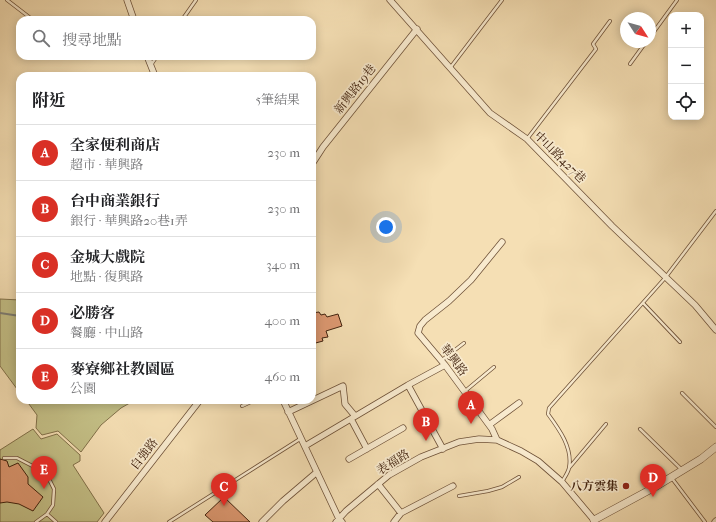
<!DOCTYPE html>
<html lang="zh-TW">
<head>
<meta charset="utf-8">
<style>
	body { margin:0; font-family:"IM FELL French Canon","Noto Serif TC",serif; background:#f2f2f2; color:#202124 }
	.controls { position:absolute; right:12px; top:12px; display:grid; overflow:hidden; border-radius:8px; box-shadow:0 2px 10px #0003 }
	.controls button { width:36px; height:36px; display:grid; place-items:center; padding:0; border:0; border-bottom:1px solid #e0e0e0; background:#fff; color:#202124; font:20px sans-serif }
	.compass { position:absolute; left:620px; top:12px; width:36px; height:36px; border-radius:50%; background:#fff; box-shadow:0 2px 10px #0003; rotate:126deg }
	.you { position:absolute; left:386px; top:227px; width:14px; height:14px; margin:-10px; border:3px solid #fff; border-radius:50%; background:#1a73e8; box-shadow:0 0 0 6px #1a73e833 }
	.badge { display:grid; place-items:center; width:26px; height:26px; border-radius:50%; background:#d93025; color:#fff; font-size:13px; font-weight:700 }
	.pin { position:absolute; translate:-50% -33px; filter:drop-shadow(0 1px 2px #0008) }
	.pin::after { content:''; position:absolute; top:21px; width:14px; height:12px; background:inherit; clip-path:polygon(0 0,100% 0,50% 100%) }
	.list { margin:0; padding:0; list-style:none }
	h2 { display:flex; justify-content:space-between; align-items:center; height:52px; margin:0; padding:0 16px; font-size:17px }
	h2 small { font-size:13px; font-weight:400; color:#757577 }
	.list li { display:grid; grid-template-columns:26px 1fr auto; gap:12px; align-items:center; box-sizing:border-box; height:56px; padding:0 16px; border-top:1px solid #e0e0e0 }
	.list b { display:block; font-size:15px; white-space:nowrap }
	.list p { margin:0; font-size:13px; white-space:nowrap; color:#757577 }
	.list em { font-size:13px; font-style:normal; color:#757577 }
	.icon { flex:none; width:22px; height:22px; fill:none; stroke:currentColor; stroke-width:2; stroke-linecap:round; stroke-linejoin:round }
	.map { position:relative; flex:none; width:716px; height:522px; overflow:hidden }
	.search { position:absolute; background:#fff; box-shadow:0 2px 10px #0003; left:16px; top:16px; width:300px; height:44px; display:flex; align-items:center; gap:10px; box-sizing:border-box; padding:0 14px; border-radius:12px; color:#757577; font-size:15px }
	.panel { position:absolute; background:#fff; box-shadow:0 2px 10px #0003; left:16px; top:72px; width:300px; height:332px; border-radius:12px }
	.map>svg:first-child { display:block }
	.green { fill:#c4c087; stroke:#82714a }
	.lines { fill:none; stroke-linecap:round; stroke-linejoin:round }
	.stream { stroke:#7c7d75; stroke-width:2 }
	.building { fill:#de9972; stroke:#41220e }
	.service-casing { stroke:#6e5138; stroke-width:4 }
	.minor-casing { stroke:#6e5138; stroke-width:7 }
	.tertiary-casing { stroke:#6e5138; stroke-width:8 }
	.service { stroke:#f8eace; stroke-width:2.5 }
	.minor { stroke:#f8eace; stroke-width:5.5 }
	.tertiary { stroke:#f8eace; stroke-width:7 }
	.poi-dot { fill:#8f2418; stroke:#f8eace; stroke-width:1.5 }
	.labels { text-anchor:middle; stroke-width:3.5; stroke-linejoin:round; paint-order:stroke }
	.street-label { font-size:12px; fill:#41220e; stroke:#f8eace }
	.poi-label { font-size:12px; font-weight:bold; fill:#41220e; stroke:#f8eace; text-anchor:end }
</style>
</head>
<body>
<div class="map">
<svg width="716" height="522" viewBox="0 0 716 522">
	<rect width="100%" height="100%" fill="#f5dfb4"/>
	<filter id="stains"><feTurbulence type="fractalNoise" baseFrequency=".005" numOctaves="4"/><feColorMatrix values="0 0 0 0 .2 0 0 0 0 .09 0 0 0 0 .02 0 0 0 .5 -.17"/></filter>
	<radialGradient id="worn" r=".72"><stop offset=".6" stop-color="#630" stop-opacity="0"/><stop offset="1" stop-color="#630" stop-opacity=".3"/></radialGradient>
	<path class="green" d="M0 299 20 300V393L0 366Z
		M26 400H135L121 408 101 425 81 452 58 431 42 435 36 428 37 415Z
		M33 429 41 439 57 434 80 455V461L73 465 104 513 97 522H0V450Z"/>
	<g class="lines">
		<path class="stream" d="M0 313 20 316"/>
	</g>
	<path class="building" d="M319 312 321 315 325 314 327 317 338 314 342 326 326 331 328 337 322 338 323 341 312 344V313Z
		M0 459 7 461 9 467 18 463 28 477V484L43 497 33 511 19 504 7 502 0 503Z
		M224 497 250 522H213L205 515Z"/>
	<g class="lines">
		<g class="service-casing">
			<path id="service" d="M7 0 33 20
				M182 20 196 0
				M650 37 677 0
				M630 64 646 42
				M151 65 157 56
				M450 68 502 0
				M527 139 596 49 593 44 610 21
				M643 303 680 342
				M442 360 464 343
				M464 392 494 367
				M682 393 716 427
				M242 406 255 400
				M640 429 681 469
				M4 458H17L46 473 54 489 53 505 47 514 36 522
				M569 468 606 424
				M671 477 705 522
				M562 482C564 478 568 473 569 468 573 448 559 429 548 414L549 408 665 278 716 211
				M459 496 488 491 502 487 519 477
				M47 514 56 522
				M169 522 300 439"/>
		</g>
		<g class="minor-casing">
			<path id="minor" d="M127 0 134 20
				M390 0 490 113 527 139 612 226 695 305 716 330
				M147 56 155 76
				M312 164 323 147 417 29
				M502 242 471 280 449 301 425 320 420 326 418 333 445 365 492 429 497 440 521 451 538 461 562 482 594 520
				M408 385 443 449
				M283 400 339 519 342 522
				M288 412 343 386 345 404 355 416
				M351 419 367 449
				M489 425 519 403
				M305 446 408 385 445 365
				M349 459 403 428
				M378 484 401 513
				M105 522 200 400
				M262 522 283 501 317 472
				M336 522 346 511 389 475 421 457 459 442 479 439 497 440
				M394 522 401 513 453 486
				M715 522 716 521"/>
		</g>
		<g class="tertiary-casing">
			<path id="tertiary" d="M596 522 594 520 655 487 701 459 716 447"/>
		</g>
		<use href="#service" class="service"/>
		<use href="#minor" class="minor"/>
		<use href="#tertiary" class="tertiary"/>
	</g>
	<circle class="poi-dot" cx="626" cy="486" r="4"/>
	<g class="labels">
		<g class="street-label">
			<text transform="translate(355 89) rotate(-52)" y="4">新興路19巷</text>
			<text transform="translate(560 157) rotate(45)" y="4">中山路427巷</text>
			<text transform="translate(454 360) rotate(53)" y="4">華興路</text>
			<text transform="translate(144 454) rotate(-52)" y="4">自強路</text>
			<text transform="translate(393 462) rotate(-32)" y="4">表福路</text>
		</g>
		<g class="poi-label">
			<text x="618" y="490">八方雲集</text>
		</g>
	</g>
	<rect width="100%" height="100%" filter="url(#stains)"/>
	<rect width="100%" height="100%" fill="url(#worn)"/>
</svg>
<div class="controls">
<button>+</button>
<button>−</button>
<button><svg class="icon" aria-label="locate" viewBox="0 0 24 24"><circle cx="12" cy="12" r="6"/><path d="M12 2v4M12 18v4M2 12h4M18 12h4"/></svg></button>
</div>
<svg class="compass" viewBox="-18 -18 36 36"><path d="M0-13l5 13h-10z" fill="#e53935"/><path d="M0 13l5-13h-10z" fill="#757577"/></svg>
<div class="you"></div>
<div class="pin badge" style="left:471px;top:424px">A</div>
<div class="pin badge" style="left:426px;top:441px">B</div>
<div class="pin badge" style="left:224px;top:506px">C</div>
<div class="pin badge" style="left:653px;top:497px">D</div>
<div class="pin badge" style="left:44px;top:489px">E</div>
<div class="search"><svg class="icon" aria-label="search" viewBox="0 0 24 24"><circle cx="10" cy="10" r="6"/><path d="M15 15l6 6"/></svg>搜尋地點</div>
<section class="panel">
<h2>附近<small>5筆結果</small></h2>
<ul class="list">
<li><span class="badge">A</span><div><b>全家便利商店</b><p>超市 · 華興路</p></div><em>230 m</em></li>
<li><span class="badge">B</span><div><b>台中商業銀行</b><p>銀行 · 華興路20巷1弄</p></div><em>230 m</em></li>
<li><span class="badge">C</span><div><b>金城大戲院</b><p>地點 · 復興路</p></div><em>340 m</em></li>
<li><span class="badge">D</span><div><b>必勝客</b><p>餐廳 · 中山路</p></div><em>400 m</em></li>
<li><span class="badge">E</span><div><b>麥寮鄉社教園區</b><p>公園</p></div><em>460 m</em></li>
</ul>
</section>
</div>
</body>
</html>
